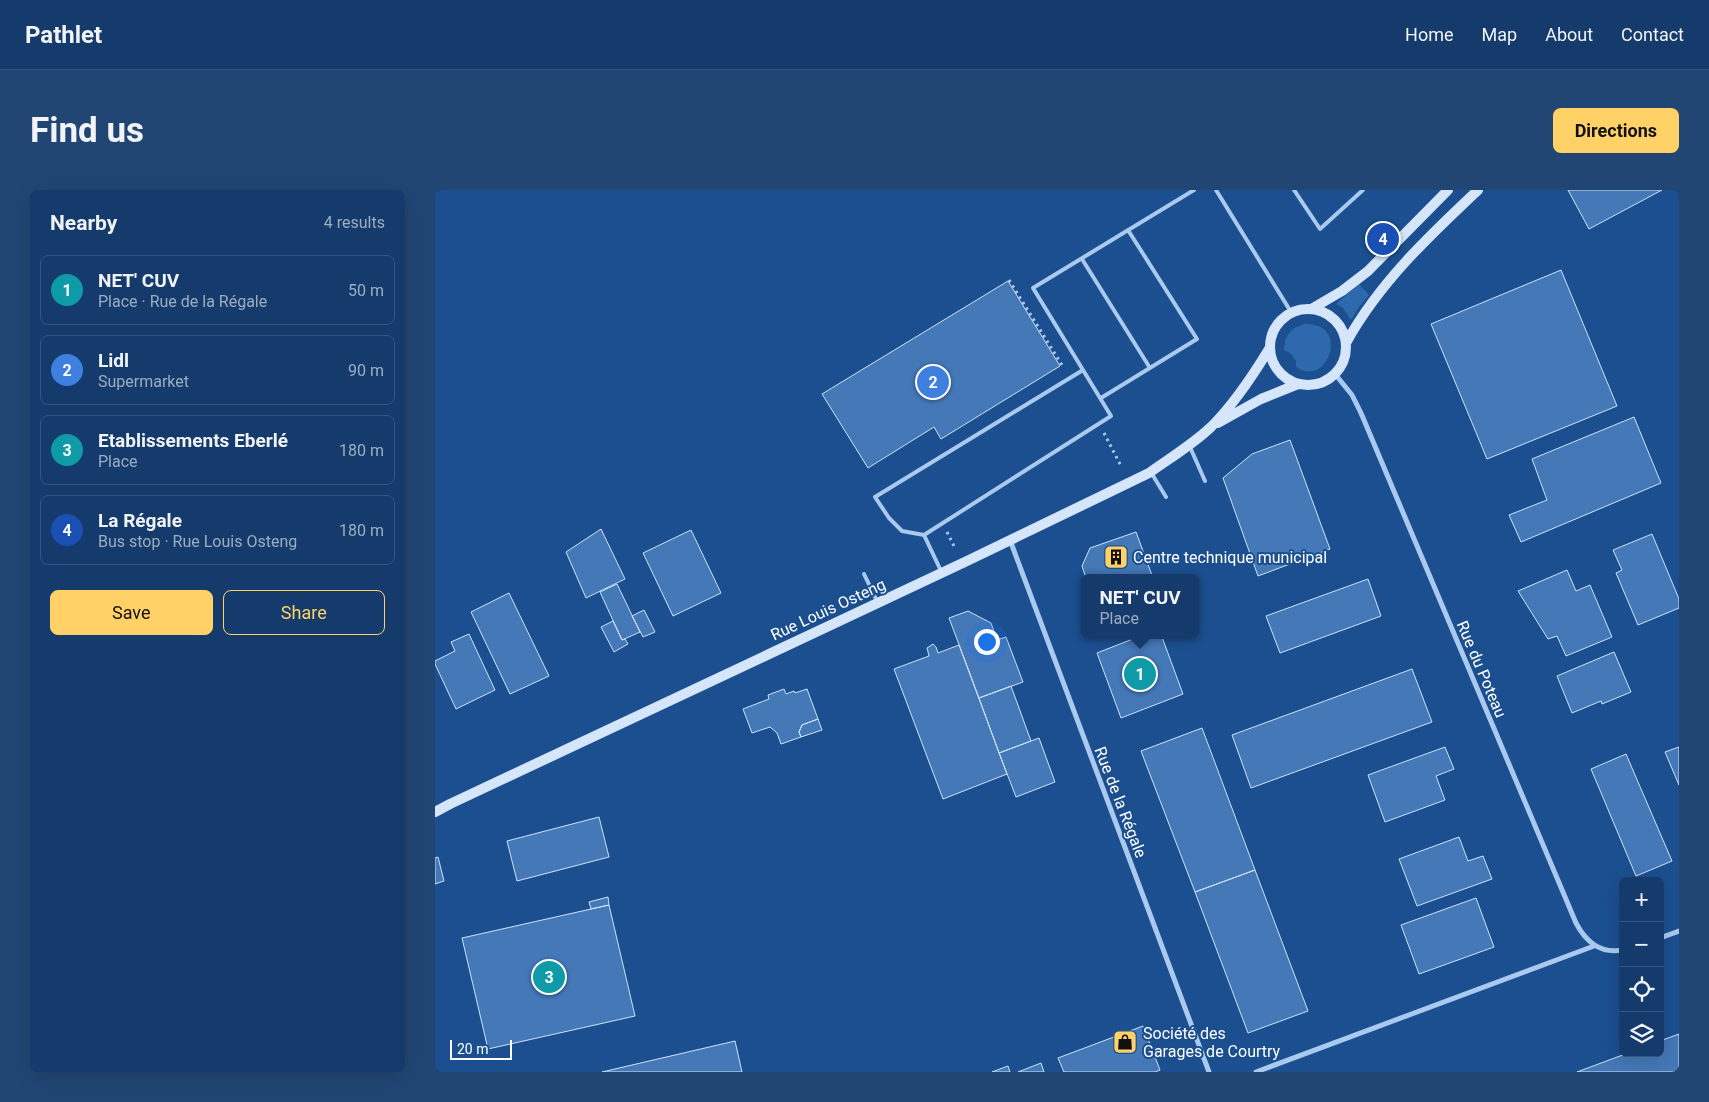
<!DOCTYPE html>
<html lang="en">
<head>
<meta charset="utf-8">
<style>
	body { margin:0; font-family:Roboto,sans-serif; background:#214673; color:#f1f3f6 }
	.controls { position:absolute; right:15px; bottom:15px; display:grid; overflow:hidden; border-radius:8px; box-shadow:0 5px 20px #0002 }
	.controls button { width:45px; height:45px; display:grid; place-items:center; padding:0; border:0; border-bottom:1px solid #33557e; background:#143b6b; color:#f1f3f6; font:25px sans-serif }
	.scale { position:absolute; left:15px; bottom:12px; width:62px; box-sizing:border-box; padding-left:5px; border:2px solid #fff; border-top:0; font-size:14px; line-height:18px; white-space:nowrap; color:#fff; -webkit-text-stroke:4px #1b4f8f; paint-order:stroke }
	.you { position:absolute; left:551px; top:451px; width:18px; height:18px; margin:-12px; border:4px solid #fff; border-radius:50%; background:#1a73e8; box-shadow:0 0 0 8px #1a73e833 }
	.badge { display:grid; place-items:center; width:32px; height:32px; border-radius:50%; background:#ffd166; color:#fff; font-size:16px; font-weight:700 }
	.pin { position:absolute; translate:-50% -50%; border:2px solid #fff; box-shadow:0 1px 5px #0006 }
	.popup { position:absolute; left:646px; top:384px; width:118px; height:65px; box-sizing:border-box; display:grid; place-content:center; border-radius:8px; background:#143b6b; filter:drop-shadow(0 1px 4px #0005); font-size:16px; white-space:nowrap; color:#9dadc1 }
	.popup b { font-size:19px; color:#f1f3f6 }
	.popup::after { content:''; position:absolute; left:50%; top:100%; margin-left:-10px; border:10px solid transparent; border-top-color:#143b6b }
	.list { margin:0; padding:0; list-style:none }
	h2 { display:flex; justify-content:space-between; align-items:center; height:65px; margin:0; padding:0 20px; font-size:21px }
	h2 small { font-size:16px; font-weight:400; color:#9dadc1 }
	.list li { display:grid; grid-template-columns:32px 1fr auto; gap:15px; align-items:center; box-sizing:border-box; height:70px; margin:0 10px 10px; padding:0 10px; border:1px solid #33557e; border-radius:8px }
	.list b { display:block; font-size:19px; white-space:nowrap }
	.list p { margin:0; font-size:16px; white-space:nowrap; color:#9dadc1 }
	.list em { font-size:16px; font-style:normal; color:#9dadc1 }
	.actions { display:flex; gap:10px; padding:15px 20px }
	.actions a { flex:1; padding:11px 0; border:1px solid #ffd166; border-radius:8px; text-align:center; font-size:18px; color:#ffd166 }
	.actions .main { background:#ffd166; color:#111 }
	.icon { flex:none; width:28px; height:28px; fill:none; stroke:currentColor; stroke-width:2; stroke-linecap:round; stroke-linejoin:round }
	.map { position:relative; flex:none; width:1244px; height:882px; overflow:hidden; border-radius:8px }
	header { display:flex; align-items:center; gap:30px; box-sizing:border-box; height:70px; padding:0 25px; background:#143b6b; border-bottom:1px solid #33557e }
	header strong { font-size:24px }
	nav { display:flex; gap:28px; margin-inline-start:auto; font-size:18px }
	.intro { display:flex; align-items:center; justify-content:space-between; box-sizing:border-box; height:120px; padding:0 30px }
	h1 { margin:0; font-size:35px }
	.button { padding:12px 22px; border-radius:8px; background:#ffd166; color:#111; font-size:18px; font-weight:700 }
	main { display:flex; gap:30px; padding:0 30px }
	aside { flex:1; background:#143b6b; border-radius:8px; box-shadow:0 5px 20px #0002 }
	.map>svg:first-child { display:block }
	.green { fill:#2e69ad }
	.building { fill:#4478b7; stroke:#cfe3fa }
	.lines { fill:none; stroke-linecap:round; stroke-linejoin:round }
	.path { stroke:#a9c9ee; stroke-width:3; stroke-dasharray:2.5 4; stroke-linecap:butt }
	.lane { stroke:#a9c9ee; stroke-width:4 }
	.street { stroke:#a9c9ee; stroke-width:5 }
	.secondary { stroke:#d6e6fa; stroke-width:10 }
	.labels { text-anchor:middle; stroke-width:4; stroke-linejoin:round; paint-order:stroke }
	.poi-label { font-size:16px; fill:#fff; stroke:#1b4f8f; text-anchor:start }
	.street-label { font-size:16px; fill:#fff; stroke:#1b4f8f }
</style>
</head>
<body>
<header>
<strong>Pathlet</strong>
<nav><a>Home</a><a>Map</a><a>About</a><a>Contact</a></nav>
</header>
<div class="intro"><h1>Find us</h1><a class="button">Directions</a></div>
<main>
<aside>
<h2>Nearby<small>4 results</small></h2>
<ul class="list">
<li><span class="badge" style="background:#0f9aa8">1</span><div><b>NET' CUV</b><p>Place · Rue de la Régale</p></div><em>50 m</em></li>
<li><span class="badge" style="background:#3f7fe0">2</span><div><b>Lidl</b><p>Supermarket</p></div><em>90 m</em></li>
<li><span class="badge" style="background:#0f9aa8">3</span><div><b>Etablissements Eberlé</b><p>Place</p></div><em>180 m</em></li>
<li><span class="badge" style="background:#1a4fb4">4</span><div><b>La Régale</b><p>Bus stop · Rue Louis Osteng</p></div><em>180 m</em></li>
</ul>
<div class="actions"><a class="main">Save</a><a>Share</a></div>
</aside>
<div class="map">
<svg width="1244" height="882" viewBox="0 0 1244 882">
	<rect width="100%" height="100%" fill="#1b4f8f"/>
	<path class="green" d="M924 94 934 105 924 117 916 130 908 118 901 114Z
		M870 134C916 133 893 199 861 177V171L855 163 849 160C849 146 856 137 870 134Z"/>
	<path class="building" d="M1133 0H1227L1154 39Z
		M1126 80 1182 216 1052 269 996 134Z
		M573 91 625 176 506 249 499 237 433 278 387 204Z
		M1199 227 1226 293 1086 352 1074 325 1112 310 1097 269Z
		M855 250 895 359 823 386 788 288 817 264Z
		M166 339 190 389 151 408 131 362Z
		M256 340 286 403 238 426 208 363Z
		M701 342 718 388H651L647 376 655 358Z
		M1217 344 1244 409V418L1203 435 1181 383 1187 380 1178 360Z
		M1132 380 1141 401 1155 395 1177 447 1131 466 1122 446 1113 449 1083 401Z
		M933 389 946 426 845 463 831 426Z
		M182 394 205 442 187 450 165 402Z
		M74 403 114 486 75 504 36 422Z
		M209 420 220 442 208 447 197 426Z
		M533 421 556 433 562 450 571 447 588 492 544 508 514 428Z
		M178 431 187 450 190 449 193 454 179 462 166 437Z
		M34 444 60 500 21 519 0 474V471L20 461 16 452Z
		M708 445H732L727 447 748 504 686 528 662 463Z
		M498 454 501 457 503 463 524 455 572 584 508 609 459 479 494 466 492 458Z
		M1179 462 1196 502 1167 514 1166 511 1137 523 1122 486Z
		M977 479 997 532 816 598 797 545Z
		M576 496 596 551 564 563 544 508Z
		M349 499 351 504 359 501 360 503 372 499 383 529 367 535 364 542 366 547 346 554 342 543 335 537 317 543 308 519 334 509 333 505Z
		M383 529 387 540 366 547 364 542 367 535Z
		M767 538 820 680 760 702 706 561Z
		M604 548 620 592 581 607 564 563Z
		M1010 557 1019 579 1001 586 1010 610 950 632 933 585Z
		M1244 557V595L1230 562Z
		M1191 564 1237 671 1201 686 1156 579Z
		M164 627 174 667 82 691 72 651Z
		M1024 647 1033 671 1048 666 1057 689 982 716 964 669Z
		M3 667 9 691 0 694V668Z
		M820 680 873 821 813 843 760 702Z
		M173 707 174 715 156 719 154 712Z
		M1041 708 1059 757 984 784 966 735Z
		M174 715 200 826 53 859 27 748Z
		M708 836 725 880 720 882H629L623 868Z
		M1244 844V882H1142L1193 863H1225V851Z
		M300 851 307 882H167Z
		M606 873 609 882H583Z
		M573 876 575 882H557Z"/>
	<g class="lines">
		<path class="path" d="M574 90 627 175 630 174
			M669 243 686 276
			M512 342 519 356"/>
		<path class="lane" d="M781 0 856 122
			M859 0 885 39 928 0
			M647 69 715 178
			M666 208 762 149 693 40
			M755 257 770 291
			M717 284 731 307
			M489 345 676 226 648 180
			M507 383 489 345 467 341 454 328 440 307 648 180 598 98 759 0
			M429 384 442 411"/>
		<path class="street" d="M900 184 917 205 926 223 1141 733C1151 752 1165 764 1188 760
			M575 350 774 882
			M1225 748 1244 741
			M821 882 1159 756"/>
		<path class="secondary" d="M878 118 907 101 933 81 1013 0
			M835 157a38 38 0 1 1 76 0a38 38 0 1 1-76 0Z
			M911 153C944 93 994 46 1043 0
			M783 233 826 209 863 194
			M0 622 15 614 532 371 714 283C735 268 757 255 776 237 799 214 817 187 834 159"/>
	</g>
	<defs>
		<g id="building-square" transform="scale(1.25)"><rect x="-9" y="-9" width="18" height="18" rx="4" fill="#ffd166" stroke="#1b4f8f"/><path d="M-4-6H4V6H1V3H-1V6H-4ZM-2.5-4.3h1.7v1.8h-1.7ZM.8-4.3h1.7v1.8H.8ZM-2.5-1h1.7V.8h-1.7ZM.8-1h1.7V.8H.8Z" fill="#111"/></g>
		<g id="shop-square" transform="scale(1.25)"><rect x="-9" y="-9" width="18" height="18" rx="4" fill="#ffd166" stroke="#1b4f8f"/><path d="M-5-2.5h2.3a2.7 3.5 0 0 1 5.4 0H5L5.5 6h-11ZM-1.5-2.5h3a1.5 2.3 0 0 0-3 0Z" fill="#111"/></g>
	</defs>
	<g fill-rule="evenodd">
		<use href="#building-square" x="681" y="367"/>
		<use href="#shop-square" x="690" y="852"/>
	</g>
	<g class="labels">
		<g class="poi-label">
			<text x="698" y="373">Centre technique municipal</text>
			<text x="708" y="849">Société des<tspan x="708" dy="18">Garages de Courtry</tspan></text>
		</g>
		<g class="street-label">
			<text transform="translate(393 419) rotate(-25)" y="6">Rue Louis Osteng</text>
			<text transform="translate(1047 479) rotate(67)" y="6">Rue du Poteau</text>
			<text transform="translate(686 612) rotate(69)" y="6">Rue de la Régale</text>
		</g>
	</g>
</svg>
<div class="controls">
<button>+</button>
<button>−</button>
<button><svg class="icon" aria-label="locate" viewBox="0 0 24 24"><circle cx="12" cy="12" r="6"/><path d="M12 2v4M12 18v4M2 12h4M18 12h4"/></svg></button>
<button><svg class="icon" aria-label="layers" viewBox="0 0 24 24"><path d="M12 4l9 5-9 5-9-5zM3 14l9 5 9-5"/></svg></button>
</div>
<div class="scale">20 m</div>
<div class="you"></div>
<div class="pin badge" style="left:705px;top:484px;background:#0f9aa8">1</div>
<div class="popup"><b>NET' CUV</b>Place</div>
<div class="pin badge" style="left:498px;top:192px;background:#3f7fe0">2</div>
<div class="pin badge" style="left:114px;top:787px;background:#0f9aa8">3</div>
<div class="pin badge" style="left:948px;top:49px;background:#1a4fb4">4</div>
</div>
</main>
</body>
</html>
